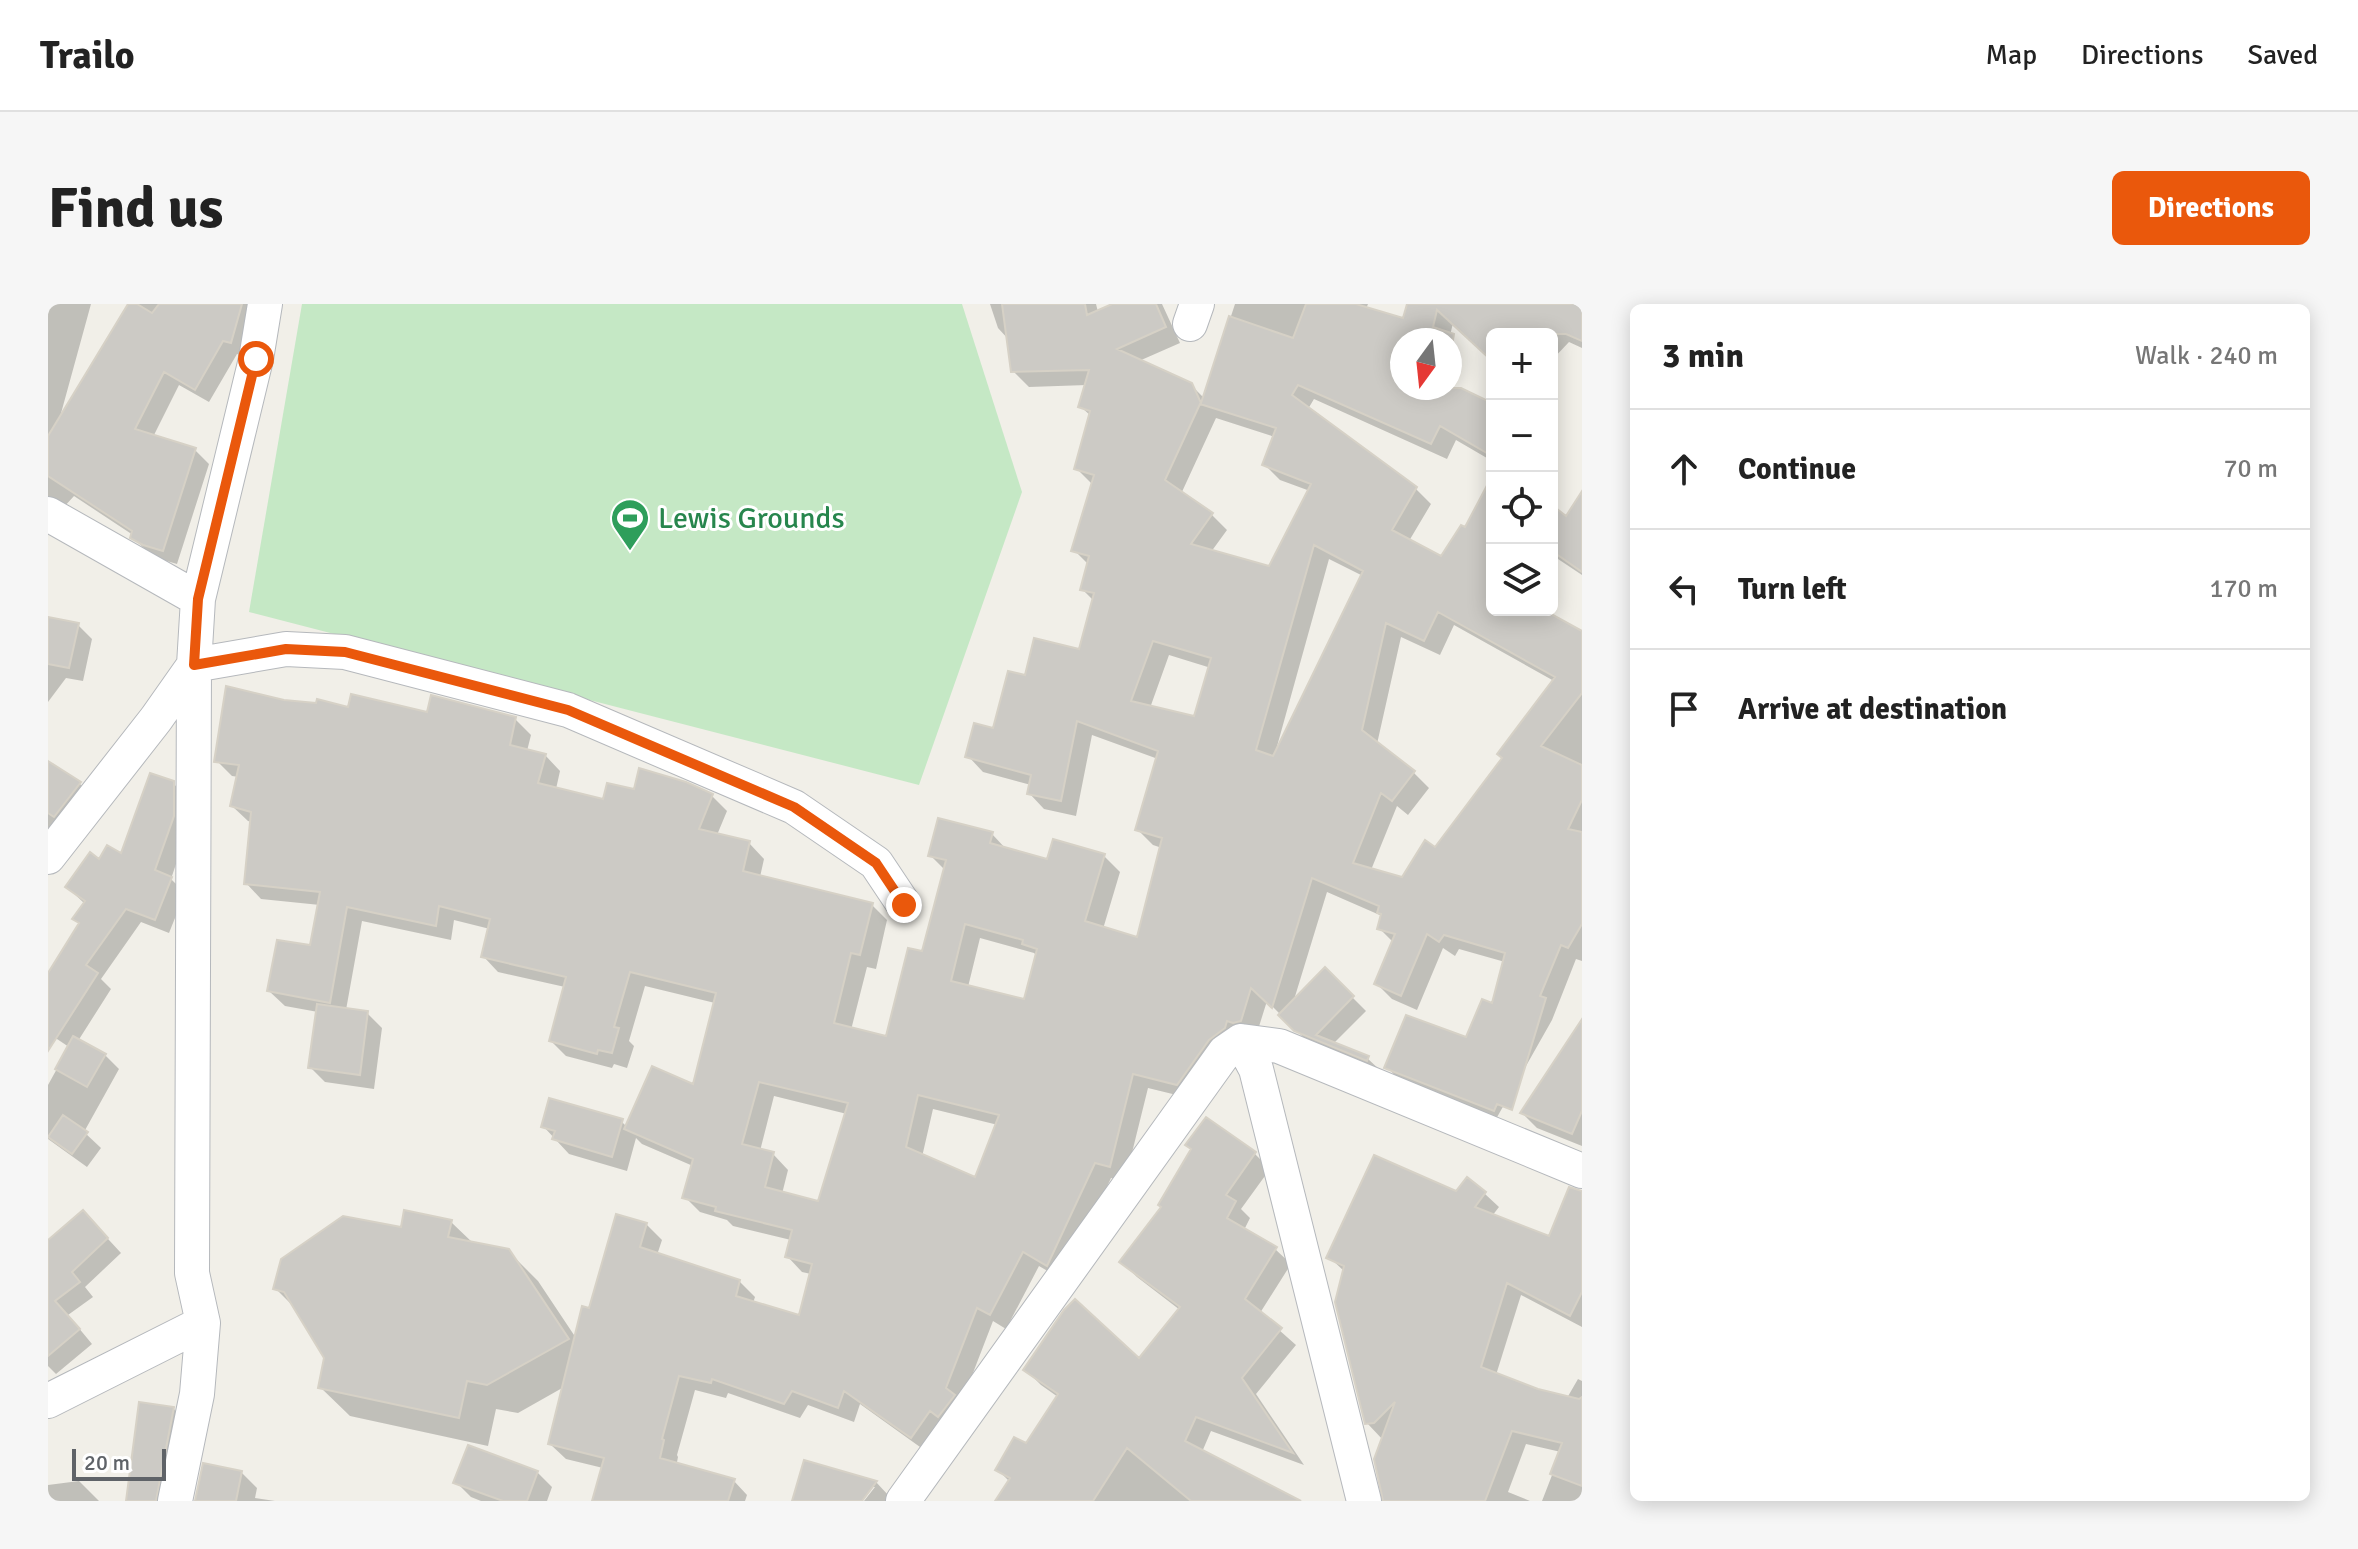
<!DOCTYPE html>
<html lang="en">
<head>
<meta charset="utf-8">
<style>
	body { margin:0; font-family:Signika,sans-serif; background:#f6f6f6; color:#222 }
	.controls { position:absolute; right:24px; top:24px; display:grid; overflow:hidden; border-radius:12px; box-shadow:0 4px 20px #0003 }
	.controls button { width:72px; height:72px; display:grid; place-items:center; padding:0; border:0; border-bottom:2px solid #e0e0e0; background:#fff; color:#222; font:40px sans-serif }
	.compass { position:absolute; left:1342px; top:24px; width:72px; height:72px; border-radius:50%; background:#fff; box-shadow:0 4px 20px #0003; rotate:195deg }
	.scale { position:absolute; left:24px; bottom:20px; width:94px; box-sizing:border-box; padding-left:8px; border:4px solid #5f6368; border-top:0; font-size:22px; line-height:28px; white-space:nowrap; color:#5f6368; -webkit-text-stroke:6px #fff; paint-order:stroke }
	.stop { position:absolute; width:24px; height:24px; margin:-18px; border:6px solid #ea580c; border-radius:50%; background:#fff }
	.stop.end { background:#ea580c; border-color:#fff; box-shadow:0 2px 8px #0008 }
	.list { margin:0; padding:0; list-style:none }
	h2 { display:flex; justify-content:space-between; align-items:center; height:104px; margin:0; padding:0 32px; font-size:34px }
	h2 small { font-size:26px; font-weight:400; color:#767676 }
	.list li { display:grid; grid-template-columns:52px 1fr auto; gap:24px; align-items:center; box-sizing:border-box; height:120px; padding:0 32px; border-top:2px solid #e0e0e0 }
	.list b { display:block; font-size:30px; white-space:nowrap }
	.list em { font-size:26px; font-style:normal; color:#767676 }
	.icon { flex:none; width:44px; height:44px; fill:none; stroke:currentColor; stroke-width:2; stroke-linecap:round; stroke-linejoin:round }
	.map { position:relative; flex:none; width:1534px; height:1197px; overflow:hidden; border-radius:12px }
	header { display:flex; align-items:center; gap:48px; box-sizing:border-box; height:112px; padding:0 40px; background:#fff; border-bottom:2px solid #e0e0e0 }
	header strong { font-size:38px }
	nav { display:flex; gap:44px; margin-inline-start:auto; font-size:28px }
	.intro { display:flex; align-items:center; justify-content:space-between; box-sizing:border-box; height:192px; padding:0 48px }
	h1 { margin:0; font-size:56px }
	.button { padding:20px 36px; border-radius:12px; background:#ea580c; color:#fff; font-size:28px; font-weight:700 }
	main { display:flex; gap:48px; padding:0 48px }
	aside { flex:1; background:#fff; border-radius:12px; box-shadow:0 4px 20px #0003 }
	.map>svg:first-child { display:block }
	.green { fill:#c5e8c5 }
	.shadow { fill:#0003; fill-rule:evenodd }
	.building { fill:#cccac5; stroke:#d6d1c6; stroke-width:2; fill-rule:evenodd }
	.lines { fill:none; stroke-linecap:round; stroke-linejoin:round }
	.minor-casing { stroke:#b5b8bc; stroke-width:36 }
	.minor { stroke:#fff; stroke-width:34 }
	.route { stroke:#ea580c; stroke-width:10 }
	.labels { text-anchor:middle; stroke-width:6; stroke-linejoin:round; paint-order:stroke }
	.leisure-label { font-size:30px; fill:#27864d; stroke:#fff; text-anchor:start }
</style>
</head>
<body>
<header>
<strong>Trailo</strong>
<nav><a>Map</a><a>Directions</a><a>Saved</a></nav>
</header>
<div class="intro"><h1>Find us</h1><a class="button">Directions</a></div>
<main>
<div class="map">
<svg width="1534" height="1197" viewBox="0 0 1534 1197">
	<rect width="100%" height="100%" fill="#f1efe8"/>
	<path class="green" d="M254 0H914L974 188 871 481 201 308Z"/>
	<path class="shadow" d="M0 0H43L12 113 82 0H211L197 52 189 50 161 98 131 81 105 133 147 146 161 160 129 260 112 255 99 247 84 233 85 231 26 192 15 204 0 202Z
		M942 0H1048L1050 8 1069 0H1114L1132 39 1091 57 1142 80 1156 94 1187 0H1320L1318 5 1356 17 1361 0H1534V44L1521 38 1504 56V30H1444V55L1405 19 1401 36H1354V84H1402V81L1437 98 1444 105V157L1408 136 1399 155 1266 95 1260 105 1368 185 1383 200 1361 237 1394 254 1418 226 1444 176V306H1492L1534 329V657L1528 655 1504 716 1448 815 1354 779 1339 763 1419 736 1445 702 1457 658 1411 645 1407 652 1395 644 1369 706 1344 695 1329 680 1346 639 1331 624 1334 612 1279 588 1245 699 1277 666 1318 707 1285 740 1319 754 1333 767 1261 739 1219 697 1208 732 1145 795 1100 784 1077 877 1063 874 1015 976 991 962 958 1025 945 1017 913 1100 879 1148 812 1100 806 1118 760 1101 752 1114 680 1089 678 1094 647 1086 629 1151 630 1153 624 1183 605 1197H546L555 1164 518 1155 502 1140 516 1083 470 1109 448 1105 440 1142 302 1112 272 1083 279 1053 250 1007 227 984 354 926 403 918 426 940 460 947 490 977 528 1034 543 1006 598 920 614 936 609 951 691 977 707 993 705 999 752 1013 763 970 754 968 739 952 743 936 685 922 679 916 652 908 637 893 645 862 594 840 588 834 579 867 521 850 495 822 573 817 579 823 646 783 667 699 597 682 581 737 586 742 579 764 566 760 564 764 518 752 503 737 517 683 450 668 435 652 442 625 406 616 403 636 314 617 298 706 319 709 334 724 326 785 277 778 262 763 270 708 237 702 221 687 263 644 272 601 213 595 198 579 204 518 200 517 184 502 191 473 184 472 169 457 235 398 301 405 467 415 483 431 479 447 497 451 512 467 508 485 556 497 587 488 663 491 679 507 669 531 701 539 716 555 712 573 824 601 839 616 828 665 819 663 803 726 839 735 875 650 897 566 882 551 944 530 959 546 1000 557 1056 552 1072 568 1055 625 1090 636 1114 544 1105 541 1090 526 1110 455 1044 431 1028 512 996 505 981 489 983 481 935 468 920 452 946 426 978 374 1033 348 1046 297 1034 285 1041 261 1026 246 1045 181 1029 165 1043 112 1033 103 1039 81 981 83 965 67 961 36 950 24ZM1168 114 1227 133 1216 160 1232 176 1262 187 1222 264 1163 248 1179 226 1164 211 1133 190ZM1281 255 1315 272 1230 447 1228 446ZM1406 321 1506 377 1456 454 1388 546 1354 575 1323 566 1349 502 1360 511 1381 484 1366 469 1329 440 1353 333 1392 351ZM1121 351 1163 364 1148 414 1102 404ZM932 634 986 649 989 652 978 698 920 683ZM726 792 799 810 771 900 734 890 740 866 725 850 712 847ZM885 805 950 821 928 876 874 853Z
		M1504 204 1518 214 1534 218V271L1510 255 1504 265Z
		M0 315 30 321 44 335 35 377 18 374 0 398Z
		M0 460 32 480 46 494 0 524Z
		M125 479 139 494V527L123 575 137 589 121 629 93 618 53 675 63 685 30 737 57 751 71 765 36 828 53 844 39 863 0 835V781L21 743 0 729V673L33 620 37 600 19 583 52 558 75 552Z
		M1534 722V842L1489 824 1474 809Z
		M1207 850 1222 865 1193 905 1202 914 1196 926 1227 945 1243 960 1212 1009 1248 1041 1208 1090 1256 1161 1163 1127 1154 1148 1248 1197H949L962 1178 949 1165 978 1142 1010 1093 993 1081 978 1066 1091 1057 1132 1006 1089 973 1074 958Z
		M1409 889 1437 890 1451 903 1444 912 1502 934 1534 894V1023L1473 991 1448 1071 1489 1087 1519 1094 1530 1075 1534 1077V1197H1494L1513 1148 1478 1140 1460 1188 1482 1197H1337L1335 1136 1319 1119 1297 968 1281 953Z
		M49 923 73 949 37 983 45 993 20 1011 44 1040 8 1070 0 1062V940Z
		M125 1104 140 1120 125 1197H80Z
		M757 1158 828 1178 841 1192 837 1197H816L827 1183H822L811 1197H746Z
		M193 1168 209 1184 207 1194 227 1197H149Z
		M489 1168 504 1183 499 1197H433L423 1193 408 1178Z
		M31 1177 51 1197H0V1181Z
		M686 1177 699 1191 697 1197H640Z"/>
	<path class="building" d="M80 0H89L104 9 111 0H194L183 39 175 37 147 86 116 68 87 125 148 144 115 247 95 241 82 234 84 227 0 172V132Z
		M954 0H1037L1039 11 1064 0H1108L1118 23 1069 45 1144 79 1153 99 1181 12 1245 34 1258 0H1308L1355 14 1359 0H1534V37L1518 30H1444V57L1389 6 1385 23 1406 30 1405 36H1354V84H1413L1444 99V152L1392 122 1383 140 1250 81 1244 91 1369 183 1344 226 1393 252 1413 221 1417 223 1444 172V306H1496L1534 327V389L1493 442 1534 461V496L1520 525 1534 528V620L1520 644 1513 641 1492 692 1498 694 1464 806 1449 800 1446 807 1336 764 1358 711 1418 733 1434 695 1444 699 1457 649 1396 631 1391 638 1379 630 1353 692 1326 680 1347 630 1329 625 1333 610 1329 609 1331 602 1264 574 1224 704 1203 684 1193 717 1185 719 1179 717 1177 724 1161 736 1129 781 1085 770 1062 863 1047 859 999 962 975 948 942 1011 929 1004 898 1084 907 1091 890 1113 882 1107 863 1134 796 1087 790 1104 744 1087 736 1100 664 1075 663 1079 631 1072 614 1135 616 1136 612 1154 687 1175 680 1197H544L556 1154 500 1140 534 1002 541 1004 568 910 599 919 592 943 692 976 688 992 751 1011 764 960 737 953 744 926 667 907 668 903 634 894 645 855 576 825 604 762 645 780 668 689 582 668 566 723 571 724 564 749 550 746 549 750 501 737 518 673 433 653 442 615 391 602 388 622 299 603 282 699 219 687 229 636 262 641 272 588 196 580 203 508 182 502 191 461 166 458 178 382 236 396 268 399 269 395 300 403 303 390 379 408 383 391 468 413 462 441 498 450 490 479 555 495 559 479 586 485 591 464 638 478 665 490 651 525 702 537 695 567 825 599 812 651 803 649 786 719 838 732 860 644 874 647 898 556 880 552 890 514 945 528 942 539 999 555 1005 535 1057 550 1037 617 1089 633 1114 534 1087 526 1110 447 1029 417 1013 497 979 490 983 471 917 453 926 419 945 424 960 367 977 371 986 334 1031 345 1046 289 1032 286 1041 252 1023 247 1046 171 1026 165 1042 107 1030 103 1041 66 963 68ZM1152 100 1228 124 1214 161 1263 180 1221 262 1143 240 1165 209 1117 176ZM1266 241 1315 267 1225 452 1208 446ZM1390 308 1507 373 1449 450 1454 454 1387 543 1377 536 1354 573 1305 559 1333 489 1344 497 1367 467 1314 426 1338 319 1376 337ZM1105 337 1163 354 1146 412 1083 397ZM917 620 975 636 974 640 989 645 976 695 903 677ZM711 778 800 799 770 897 717 883 726 848 694 840ZM870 791 951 811 927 873 858 843Z
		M1534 187V268L1504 247V201L1518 212Z
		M0 313 31 319 21 364 0 360Z
		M0 457 33 478 6 513 0 509Z
		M102 469 126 477V512L107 566 124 573 107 616 78 605 38 661 50 669 0 747V669L31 619 24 615 37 597 17 583 42 548 51 555 59 541 73 549Z
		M1277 663 1306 692 1268 731 1321 752 1319 757 1246 727 1230 711Z
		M269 700 320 707 312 771 260 764Z
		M1534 715V807L1524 830 1472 809Z
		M25 732 58 750 39 783 7 765Z
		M501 794 575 815 564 853 504 835 507 827 493 823Z
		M15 811 40 828 24 850 0 833Z
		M1158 813 1208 848 1178 891 1188 897 1179 914 1229 943 1197 995 1234 1024 1194 1074 1245 1149 1148 1113 1137 1137 1253 1197H1143L1079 1144 1045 1197H947L962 1174 947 1166 966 1133 978 1139 1010 1090 975 1066 1016 1006 1027 995 1091 1054 1132 1003 1071 958 1113 903 1110 901 1143 845 1137 841Z
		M1326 851 1408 887 1419 873 1438 888 1427 903 1501 932 1521 883 1534 887V988L1522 1012 1459 979 1433 1063 1490 1085 1531 1095 1534 1093V1182L1502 1170 1514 1139 1464 1127 1437 1197H1335L1326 1155 1347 1098 1326 1119 1317 1120 1287 998 1296 962 1278 954Z
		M35 906 60 934 24 968 32 978 7 997 32 1025 0 1052V936Z
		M356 906 404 916 400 933 461 945 521 1035 439 1081 419 1077 411 1114 270 1084 276 1054 236 988 225 985 233 955 295 912 353 923Z
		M91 1098 126 1103 108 1197H78Z
		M420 1141 490 1167 479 1197H455L405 1179Z
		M756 1156 829 1177 814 1197H744Z
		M155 1159 194 1167 188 1197H147Z"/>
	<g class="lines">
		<g class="minor-casing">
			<path id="minor" d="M1142 20 1149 0
				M0 210 150 295
				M0 553 108 415 146 361 238 345 297 348 520 406 746 503 828 559 856 601
				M1193 737 1208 765 1316 1197
				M0 1097 155 1019
				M127 1197 149 1090 155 1019 144 969 146 361 150 295 208 55 217 0
				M855 1197 1177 748 1193 737 1231 742 1534 867"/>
		</g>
		<use href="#minor" class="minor"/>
	</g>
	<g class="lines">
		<path class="route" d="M208 55 150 295 146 361 238 345 297 348 520 406 746 503 828 559 856 601"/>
	</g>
	<defs>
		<g id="stadium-pin" transform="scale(2)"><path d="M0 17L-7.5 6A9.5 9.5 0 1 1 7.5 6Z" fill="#2e9e5b" stroke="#fff"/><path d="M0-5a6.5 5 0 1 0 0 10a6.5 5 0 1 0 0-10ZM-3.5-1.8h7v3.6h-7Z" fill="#fff"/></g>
	</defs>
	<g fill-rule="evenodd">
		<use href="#stadium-pin" x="582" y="214"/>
	</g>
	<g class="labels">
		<g class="leisure-label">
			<text x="610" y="224">Lewis Grounds</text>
		</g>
	</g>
</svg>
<div class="controls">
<button>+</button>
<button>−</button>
<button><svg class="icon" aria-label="locate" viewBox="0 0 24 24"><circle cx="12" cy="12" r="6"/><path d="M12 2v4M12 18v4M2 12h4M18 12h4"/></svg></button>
<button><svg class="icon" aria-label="layers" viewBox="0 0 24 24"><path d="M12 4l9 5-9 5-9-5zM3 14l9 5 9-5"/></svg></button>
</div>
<svg class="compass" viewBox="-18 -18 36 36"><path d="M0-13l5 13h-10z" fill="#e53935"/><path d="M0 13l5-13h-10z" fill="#767676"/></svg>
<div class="scale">20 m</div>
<div class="stop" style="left:208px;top:55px"></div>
<div class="stop end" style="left:856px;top:601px"></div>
</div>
<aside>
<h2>3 min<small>Walk · 240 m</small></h2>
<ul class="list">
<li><svg class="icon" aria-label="ahead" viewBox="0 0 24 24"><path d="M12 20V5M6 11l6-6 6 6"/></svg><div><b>Continue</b></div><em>70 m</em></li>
<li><svg class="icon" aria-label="left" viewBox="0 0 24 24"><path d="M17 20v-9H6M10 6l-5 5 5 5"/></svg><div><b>Turn left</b></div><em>170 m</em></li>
<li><svg class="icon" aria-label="arrive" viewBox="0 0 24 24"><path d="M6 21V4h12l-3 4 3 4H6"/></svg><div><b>Arrive at destination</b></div></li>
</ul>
</aside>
</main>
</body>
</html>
